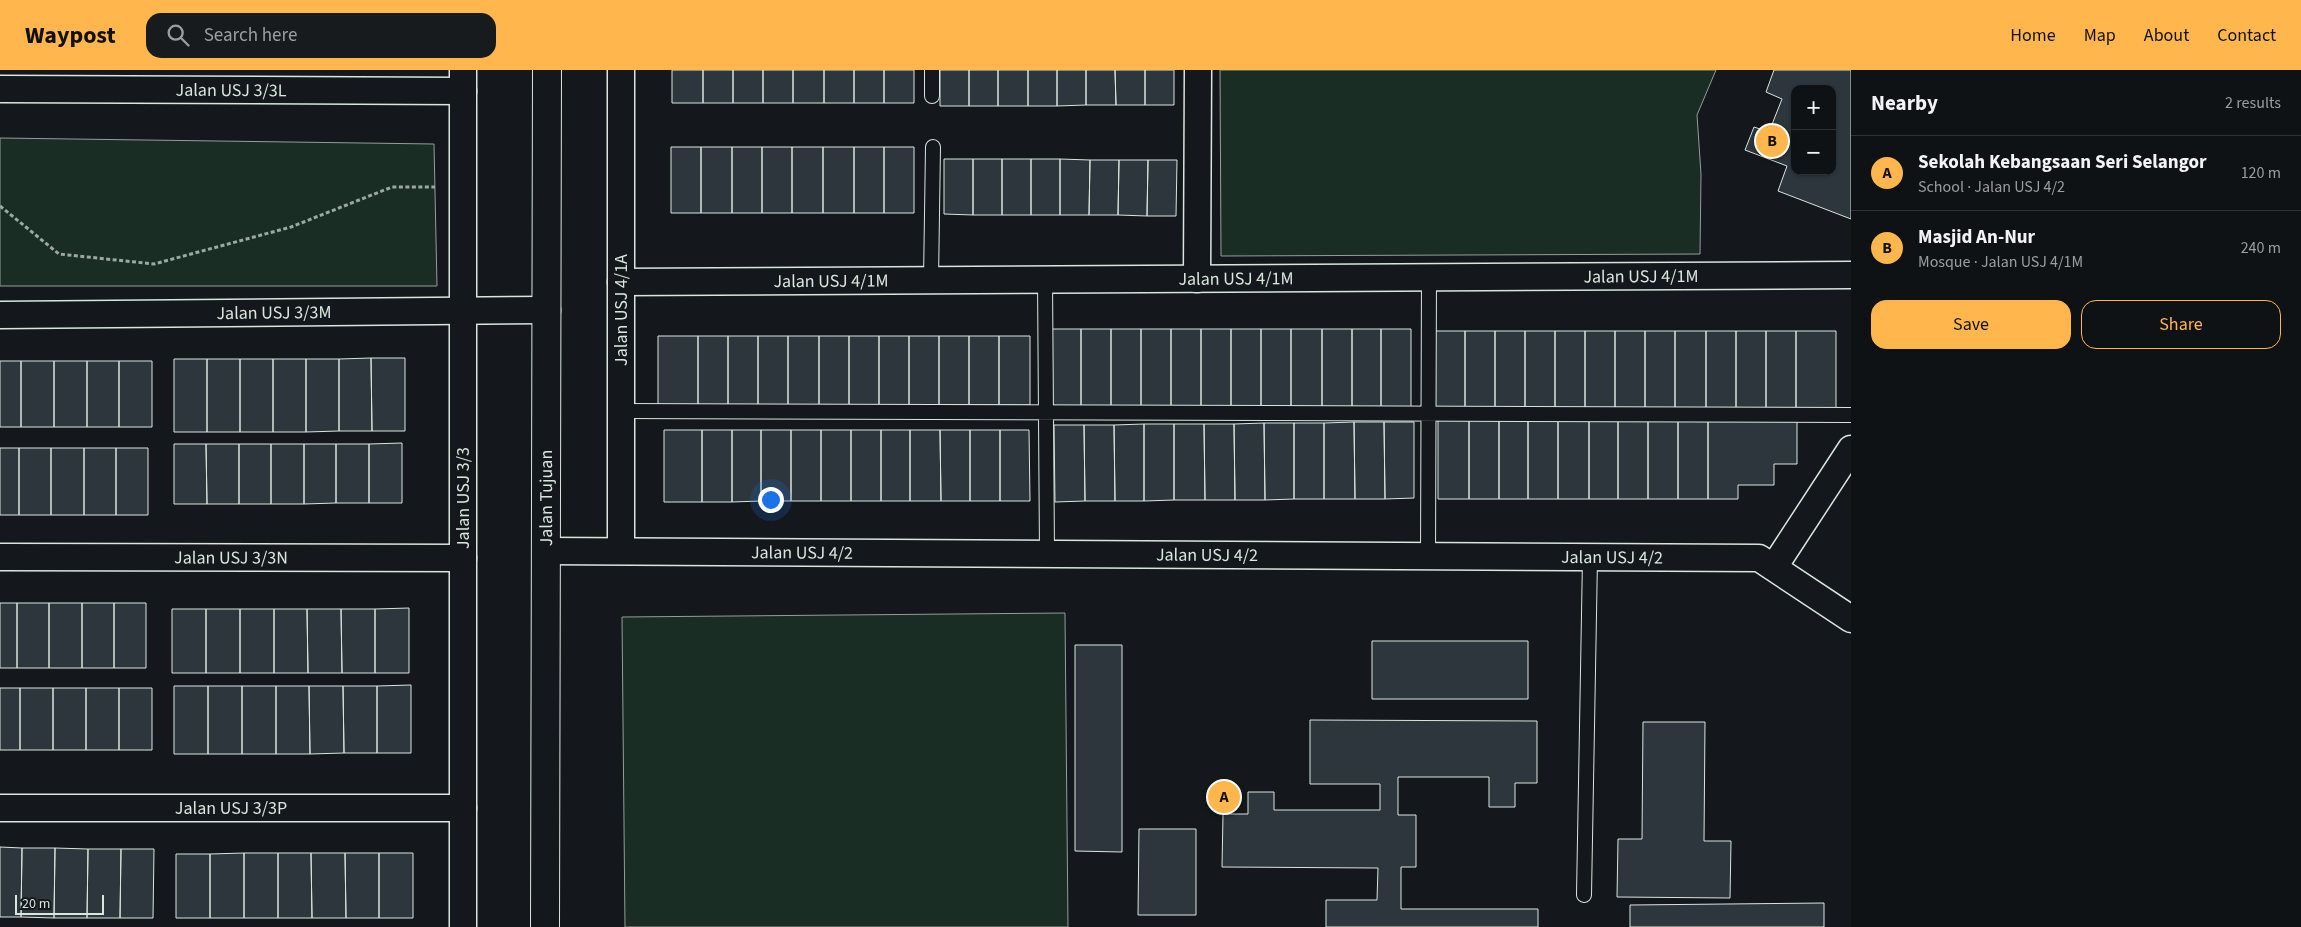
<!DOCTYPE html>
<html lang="en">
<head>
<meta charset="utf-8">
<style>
	body { margin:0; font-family:"Source Sans 3",sans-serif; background:#181b1e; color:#f1f3f6 }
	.controls { position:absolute; right:15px; top:15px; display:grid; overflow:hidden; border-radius:10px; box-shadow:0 1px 4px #0004 }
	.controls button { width:45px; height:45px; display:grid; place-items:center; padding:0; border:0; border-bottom:1px solid #2f3234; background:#0f1215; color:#f1f3f6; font:25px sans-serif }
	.scale { position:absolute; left:15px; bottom:12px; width:89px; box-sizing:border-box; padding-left:5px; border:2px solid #d8e6dc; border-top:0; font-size:14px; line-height:18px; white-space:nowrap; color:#d8e6dc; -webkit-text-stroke:4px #14181c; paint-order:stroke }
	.you { position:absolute; left:770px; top:429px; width:18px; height:18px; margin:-12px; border:4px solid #fff; border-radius:50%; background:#1a73e8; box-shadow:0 0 0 8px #1a73e833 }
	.badge { display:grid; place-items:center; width:32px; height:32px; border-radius:50%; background:#ffb74d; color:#111; font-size:16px; font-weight:700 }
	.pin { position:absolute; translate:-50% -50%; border:2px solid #fff; box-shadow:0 1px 5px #0006 }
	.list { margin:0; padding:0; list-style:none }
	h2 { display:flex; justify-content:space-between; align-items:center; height:65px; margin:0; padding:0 20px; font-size:21px }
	h2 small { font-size:16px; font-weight:400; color:#9b9ea0 }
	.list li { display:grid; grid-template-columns:32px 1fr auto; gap:15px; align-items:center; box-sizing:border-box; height:75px; padding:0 20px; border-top:1px solid #2f3234 }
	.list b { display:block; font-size:19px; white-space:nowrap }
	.list p { margin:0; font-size:16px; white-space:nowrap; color:#9b9ea0 }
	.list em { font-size:16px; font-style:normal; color:#9b9ea0 }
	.actions { display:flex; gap:10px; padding:15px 20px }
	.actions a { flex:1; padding:11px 0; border:1px solid #ffb74d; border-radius:15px; text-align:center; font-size:18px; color:#ffb74d }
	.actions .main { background:#ffb74d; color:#111 }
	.icon { flex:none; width:28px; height:28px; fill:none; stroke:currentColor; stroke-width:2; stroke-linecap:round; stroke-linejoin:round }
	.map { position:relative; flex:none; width:1851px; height:857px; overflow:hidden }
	header { display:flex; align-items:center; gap:30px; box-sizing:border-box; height:70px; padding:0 25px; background:#ffb74d; color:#111 }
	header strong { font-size:24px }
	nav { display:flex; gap:28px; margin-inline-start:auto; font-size:18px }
	.search { width:350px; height:45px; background:#181b1e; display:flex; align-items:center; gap:12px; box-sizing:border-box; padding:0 18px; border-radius:15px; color:#9b9ea0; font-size:19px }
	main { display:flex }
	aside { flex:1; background:#0f1215 }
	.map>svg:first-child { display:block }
	.green { fill:#1a2d24; stroke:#939e99 }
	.building { fill:#2c363c; stroke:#d8e6dc; fill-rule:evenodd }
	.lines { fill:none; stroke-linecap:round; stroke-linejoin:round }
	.service-casing { stroke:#d8e6dc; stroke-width:16 }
	.minor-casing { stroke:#d8e6dc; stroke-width:29 }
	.tertiary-casing { stroke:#d8e6dc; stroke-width:30 }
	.path { stroke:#9da8a2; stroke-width:3; stroke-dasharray:4 2.5; stroke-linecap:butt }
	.service { stroke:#14181c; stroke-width:14 }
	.minor { stroke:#14181c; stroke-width:26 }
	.tertiary { stroke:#14181c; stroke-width:28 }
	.labels { text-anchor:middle; stroke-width:4; stroke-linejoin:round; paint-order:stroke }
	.street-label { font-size:18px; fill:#d8e6dc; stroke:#14181c }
</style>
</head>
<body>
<header>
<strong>Waypost</strong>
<div class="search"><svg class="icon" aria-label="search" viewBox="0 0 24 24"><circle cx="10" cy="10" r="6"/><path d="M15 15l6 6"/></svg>Search here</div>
<nav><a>Home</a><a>Map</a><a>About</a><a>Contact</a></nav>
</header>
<main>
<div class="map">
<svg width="1851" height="857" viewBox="0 0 1851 857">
	<rect width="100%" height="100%" fill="#14181c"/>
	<path class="green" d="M1220 0H1716L1697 45 1701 104 1700 184 1221 186Z
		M0 68 434 74 437 216H0Z
		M1065 543 1068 857H625L622 547Z"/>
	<path class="building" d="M672 0H703V33H672Z
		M703 0H733V33H703Z
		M733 0H763V33H733Z
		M763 0H793V33H763Z
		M793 0H824V33H793Z
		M824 0H854V33H824Z
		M854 0H884V33H854Z
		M884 0H914V33H884Z
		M940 0H969V36H940Z
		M969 0H998V36H969Z
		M998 0H1028V36H998Z
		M1028 0H1057V36H1028Z
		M1057 0H1086V35L1057 36Z
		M1086 0H1115L1116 35H1086Z
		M1115 0H1145V35H1116Z
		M1145 0H1174V35H1145Z
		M1774 0H1851V149L1778 121 1787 96 1745 80 1754 57 1769 62 1782 29 1766 22ZM1795 19H1832V101H1795Z
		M671 77H701V143H671Z
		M701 77H732V143H701Z
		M732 77H762V143H732Z
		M762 77H792V143H762Z
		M792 77H823V143H792Z
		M823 77H854V143H823Z
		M854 77H884V143H854Z
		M884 77H914V143H884Z
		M944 89H973V145L944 144Z
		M973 89H1002V145H973Z
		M1002 89H1031V145H1002Z
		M1031 89H1060V145H1031Z
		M1060 89 1090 90 1089 145H1060Z
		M1090 90H1119L1118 145H1089Z
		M1119 90H1148L1147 146 1118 145Z
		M1148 90H1177L1176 146H1147Z
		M1051 259H1081V339H1051Z
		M1081 259H1111V339H1081Z
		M1111 259H1141V339H1111Z
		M1141 259H1171V339H1141Z
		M1171 259H1201V339H1171Z
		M1201 259H1231V339H1201Z
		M1231 259H1261V339H1231Z
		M1261 259H1291V339H1261Z
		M1291 259H1322V339H1291Z
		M1322 259H1352V339H1322Z
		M1352 259H1381V339H1352Z
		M1381 259H1411V339H1381Z
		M1435 261H1465V339H1435Z
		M1465 261H1495V339H1465Z
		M1495 261H1525V339H1495Z
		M1525 261H1555V339H1525Z
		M1555 261H1585V339H1555Z
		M1585 261H1615V339H1585Z
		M1615 261H1645V339H1615Z
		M1645 261H1675V339H1645Z
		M1675 261H1706V339H1675Z
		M1706 261H1736V339H1706Z
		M1736 261H1766V339H1736Z
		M1766 261H1796V339H1766Z
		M1796 261H1836V339H1796Z
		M658 266H698V335H658Z
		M698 266H728V335H698Z
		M728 266H758V335H728Z
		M758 266H788V335H758Z
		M788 266H819V335H788Z
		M819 266H849V335H819Z
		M849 266H879V335H849Z
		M879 266H909V335H879Z
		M909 266H939V335H909Z
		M939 266H969V335H939Z
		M969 266H999V335H969Z
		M999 266H1030V335H999Z
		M371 288H405V361H372Z
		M371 288 372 361H339V289Z
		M174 289H207V362H174Z
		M207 289H240V362H207Z
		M240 289H273V362H240Z
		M273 289H306V362H273Z
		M306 289H339V361L306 362Z
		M0 291H21V357H0Z
		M21 291H54V357H21Z
		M54 291H87V357H54Z
		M87 291H119V357H87Z
		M119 291H152V357H119Z
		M1438 350H1469V429H1438Z
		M1469 350H1499V429H1469Z
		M1499 350H1528V429H1499Z
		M1528 350H1558V429H1528Z
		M1558 350H1589V429H1558Z
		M1589 350H1618V429H1589Z
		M1618 350H1648V429H1618Z
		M1648 350H1678V429H1648Z
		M1678 350H1708V429H1678Z
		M1708 350H1797V394H1774V415H1738V429H1708Z
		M1354 352H1384L1385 429H1355Z
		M1354 352 1355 429H1324V353Z
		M1384 352H1414V428L1385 429Z
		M1264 353H1294V429L1265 430Z
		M1264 353 1265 430H1235L1234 354Z
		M1294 353H1324V429H1294Z
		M1144 354H1174V430L1144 431Z
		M1144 354V431H1115L1114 355Z
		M1174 354H1204L1205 430H1174Z
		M1204 354H1234L1235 430H1205Z
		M1054 355H1084L1085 431 1055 432Z
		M1084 355H1114L1115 431H1085Z
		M664 360H702V432H664Z
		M702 360H732V432H702Z
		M732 360H761V431L732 432Z
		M761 360H791V431H761Z
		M791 360H821V431H791Z
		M821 360H851V431H821Z
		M851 360H881V431H851Z
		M881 360H910V431H881Z
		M910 360H940L941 431H910Z
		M940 360H970V431H941Z
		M970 360H1000V431H970Z
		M1000 360H1029L1030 431H1000Z
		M402 373V433H369V374Z
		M174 374H206L207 434H174Z
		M206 374H239V434H207Z
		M239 374H271V434H239Z
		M271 374H304V434H271Z
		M304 374H336V433L304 434Z
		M336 374H369V433H336Z
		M0 378H19V445H0Z
		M19 378H51V445H19Z
		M51 378H84V445H51Z
		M84 378H116V445H84Z
		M116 378H148V445H116Z
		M0 533H17V598H0Z
		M17 533H49V598H17Z
		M49 533H82V598H49Z
		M82 533H114V598H82Z
		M114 533H146V598H114Z
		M409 538V603H375V539Z
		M172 539H206V603H172Z
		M206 539H240V603H206Z
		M240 539H274V603H240Z
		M274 539H307L308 603H274Z
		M307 539H341L342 603H308Z
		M341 539H375V603H342Z
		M1372 571H1528V629H1372Z
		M1075 575H1122V782L1075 781Z
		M411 615V683H377V616Z
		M174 616H208V684H174Z
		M208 616H242V684H208Z
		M242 616H276V684H242Z
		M276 616H309L310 684H276Z
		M309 616H343L344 683 310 684Z
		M343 616H377V683H344Z
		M0 618H20V680H0Z
		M20 618H53V680H20Z
		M53 618H86V680H53Z
		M86 618H119V680H86Z
		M119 618H152V680H119Z
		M1310 650 1537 651V713H1515V737H1489V707H1398V745H1416V797H1401V839H1538V857H1326V830H1377L1378 798 1222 797 1223 744H1248V722H1274V740H1380V714H1310Z
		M1643 652H1705L1704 771H1731L1730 828 1617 827 1618 769H1642Z
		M1139 759H1196V845H1138Z
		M0 777 22 778 21 847H0Z
		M22 778H55L54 848 21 847Z
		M55 778 88 779 87 848H54Z
		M88 779H121L120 848H87Z
		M121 779H154L153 848H120Z
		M244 783V848H210V784Z
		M244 783H278V848H244Z
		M278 783H311L312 848H278Z
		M311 783H345L346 848H312Z
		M345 783H379V848H346Z
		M379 783H413V848H379Z
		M176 784H210V848H176Z
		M1824 833V857H1630V835Z"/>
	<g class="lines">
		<g class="service-casing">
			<path id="service" d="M932 0V26
				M931 210 933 77
				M1045 210 1047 484
				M621 341 1851 345
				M1428 487 1429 207
				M1584 825 1590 488"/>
		</g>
		<g class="minor-casing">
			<g id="minor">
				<path d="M463 0V857"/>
				<path d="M621 0V480"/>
				<path id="s1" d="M0 19 463 21"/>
				<path d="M1197 209 1198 0"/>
				<path id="s2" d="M621 212 1851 205"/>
				<path id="s3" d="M0 245 547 240"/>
				<path id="s4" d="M546 481 1759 488 1851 549"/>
				<path id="s5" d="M0 487 463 488"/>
				<path d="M1774 497 1851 379"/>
				<path id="s6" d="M0 738H463"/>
			</g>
		</g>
		<g class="tertiary-casing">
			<g id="tertiary">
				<path id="s7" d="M545 857 547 0"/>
			</g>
		</g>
		<path class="path" d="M0 136 59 184 154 194 291 157 392 117H435"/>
		<use href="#service" class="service"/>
		<use href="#minor" class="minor"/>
		<use href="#tertiary" class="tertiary"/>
	</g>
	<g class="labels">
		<g class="street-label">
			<text dy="6" stroke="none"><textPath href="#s1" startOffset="231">Jalan USJ 3/3L</textPath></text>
			<text dy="6" stroke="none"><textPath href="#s2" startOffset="1020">Jalan USJ 4/1M</textPath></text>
			<text dy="6" stroke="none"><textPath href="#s2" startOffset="615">Jalan USJ 4/1M</textPath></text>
			<text dy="6" stroke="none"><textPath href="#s2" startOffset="210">Jalan USJ 4/1M</textPath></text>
			<text transform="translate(621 240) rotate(-90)" y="6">Jalan USJ 4/1A</text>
			<text dy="6" stroke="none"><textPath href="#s3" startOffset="274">Jalan USJ 3/3M</textPath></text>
			<text transform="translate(463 428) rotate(-90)" y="6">Jalan USJ 3/3</text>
			<text dy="6" stroke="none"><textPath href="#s7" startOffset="429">Jalan Tujuan</textPath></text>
			<text dy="6" stroke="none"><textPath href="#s4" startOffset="256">Jalan USJ 4/2</textPath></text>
			<text dy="6" stroke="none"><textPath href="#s4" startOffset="661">Jalan USJ 4/2</textPath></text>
			<text dy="6" stroke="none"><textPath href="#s5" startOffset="231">Jalan USJ 3/3N</textPath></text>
			<text dy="6" stroke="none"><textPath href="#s4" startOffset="1066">Jalan USJ 4/2</textPath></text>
			<text dy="6" stroke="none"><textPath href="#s6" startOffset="231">Jalan USJ 3/3P</textPath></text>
		</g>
	</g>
</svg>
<div class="controls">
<button>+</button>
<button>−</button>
</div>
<div class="scale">20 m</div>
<div class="you"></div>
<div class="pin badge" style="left:1224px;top:727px">A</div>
<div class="pin badge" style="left:1772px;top:71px">B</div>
</div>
<aside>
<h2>Nearby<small>2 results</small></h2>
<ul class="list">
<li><span class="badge">A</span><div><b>Sekolah Kebangsaan Seri Selangor</b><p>School · Jalan USJ 4/2</p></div><em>120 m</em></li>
<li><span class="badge">B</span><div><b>Masjid An-Nur</b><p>Mosque · Jalan USJ 4/1M</p></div><em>240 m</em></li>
</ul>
<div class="actions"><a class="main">Save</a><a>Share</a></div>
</aside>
</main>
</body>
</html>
